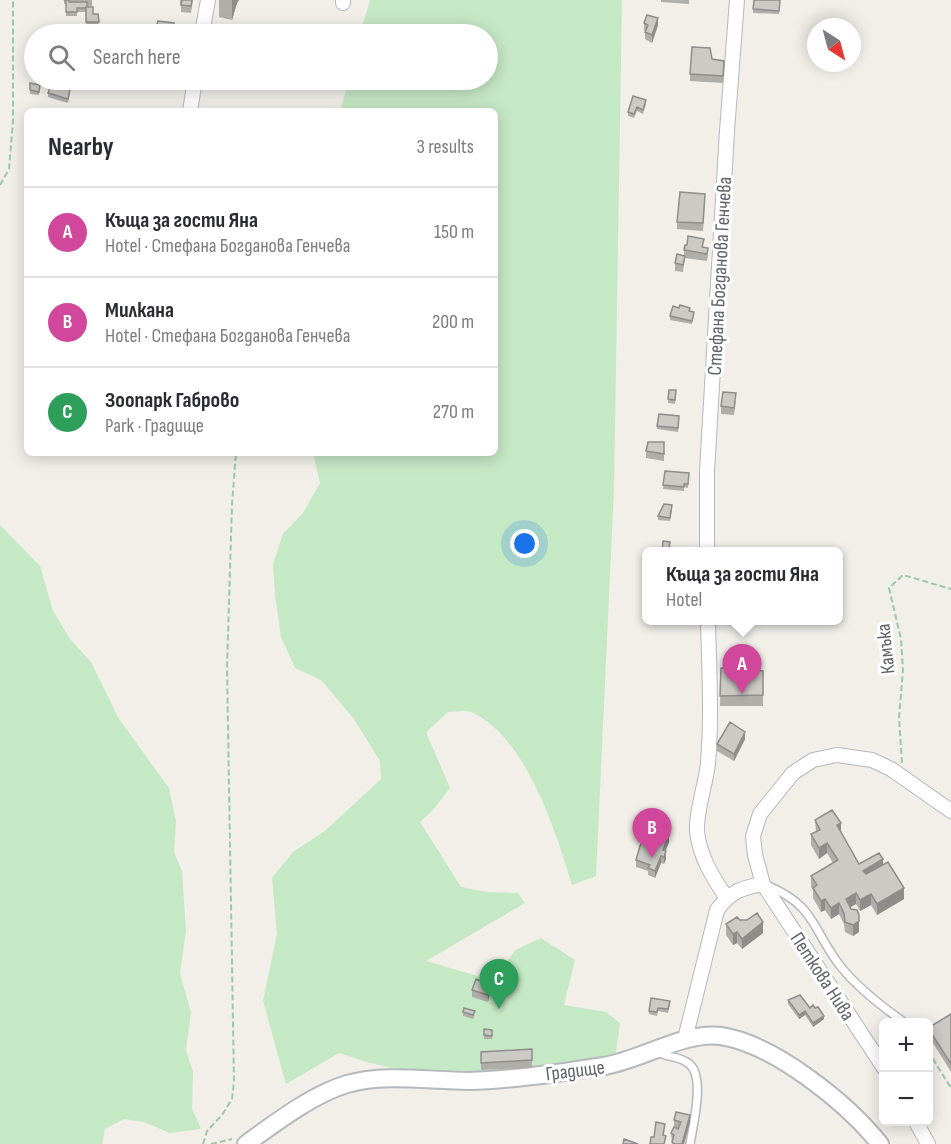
<!DOCTYPE html>
<html lang="en">
<head>
<meta charset="utf-8">
<style>
	body { margin:0; font-family:"Sofia Sans Condensed",sans-serif; background:#f2f2f3; color:#2b2b33 }
	.controls { position:absolute; right:18px; bottom:18px; display:grid; overflow:hidden; border-radius:9px; box-shadow:0 3px 15px #0003 }
	.controls button { width:54px; height:54px; display:grid; place-items:center; padding:0; border:0; border-bottom:2px solid #e1e1e2; background:#fff; color:#2b2b33; font:30px sans-serif }
	.compass { position:absolute; left:807px; top:18px; width:54px; height:54px; border-radius:50%; background:#fff; box-shadow:0 3px 15px #0003; rotate:144deg }
	.you { position:absolute; left:525px; top:544px; width:21px; height:21px; margin:-15px; border:4px solid #fff; border-radius:50%; background:#1a73e8; box-shadow:0 0 0 9px #1a73e833 }
	.badge { display:grid; place-items:center; width:39px; height:39px; border-radius:50%; background:#0f766e; color:#fff; font-size:20px; font-weight:700 }
	.pin { position:absolute; translate:-50% -50px; filter:drop-shadow(0 2px 3px #0008) }
	.pin::after { content:''; position:absolute; top:32px; width:21px; height:18px; background:inherit; clip-path:polygon(0 0,100% 0,50% 100%) }
	.popup { position:absolute; left:642px; top:547px; width:201px; height:78px; box-sizing:border-box; display:grid; place-content:center; border-radius:9px; background:#fff; filter:drop-shadow(0 2px 4px #0005); font-size:20px; white-space:nowrap; color:#7c7c81 }
	.popup b { font-size:22px; color:#2b2b33 }
	.popup::after { content:''; position:absolute; left:50%; top:100%; margin-left:-12px; border:12px solid transparent; border-top-color:#fff }
	.list { margin:0; padding:0; list-style:none }
	h2 { display:flex; justify-content:space-between; align-items:center; height:78px; margin:0; padding:0 24px; font-size:26px }
	h2 small { font-size:20px; font-weight:400; color:#7c7c81 }
	.list li { display:grid; grid-template-columns:39px 1fr auto; gap:18px; align-items:center; box-sizing:border-box; height:90px; padding:0 24px; border-top:2px solid #e1e1e2 }
	.list b { display:block; font-size:22px; white-space:nowrap }
	.list p { margin:0; font-size:20px; white-space:nowrap; color:#7c7c81 }
	.list em { font-size:20px; font-style:normal; color:#7c7c81 }
	.icon { flex:none; width:33px; height:33px; fill:none; stroke:currentColor; stroke-width:2; stroke-linecap:round; stroke-linejoin:round }
	.map { position:relative; flex:none; width:951px; height:1144px; overflow:hidden }
	.search { position:absolute; background:#fff; box-shadow:0 3px 15px #0003; left:24px; top:24px; width:474px; height:66px; display:flex; align-items:center; gap:15px; box-sizing:border-box; padding:0 21px; border-radius:33px; color:#7c7c81; font-size:22px }
	.panel { position:absolute; background:#fff; box-shadow:0 3px 15px #0003; left:24px; top:108px; width:474px; height:348px; border-radius:9px }
	.map>svg:first-child { display:block }
	.green { fill:#c5e8c5 }
	.lines { fill:none; stroke-linecap:round; stroke-linejoin:round }
	.service-casing { stroke:#b5b8bc; stroke-width:10 }
	.minor-casing { stroke:#b5b8bc; stroke-width:16 }
	.tertiary-casing { stroke:#b5b8bc; stroke-width:20 }
	.path { stroke:#9cc7a9; stroke-width:2; stroke-dasharray:6 3; stroke-linecap:butt }
	.service { stroke:#fff; stroke-width:7 }
	.minor { stroke:#fff; stroke-width:14 }
	.tertiary { stroke:#fff; stroke-width:16 }
	.wall { fill:#afaea9 }
	.shaded-wall { fill:#8f8d8a }
	.building { fill:#cccac5; stroke:#8f8d8a; stroke-width:1.5 }
	.labels { text-anchor:middle; stroke-width:6; stroke-linejoin:round; paint-order:stroke }
	.street-label { font-size:20px; fill:#5f6368; stroke:#fff }
</style>
</head>
<body>
<div class="map">
<svg width="951" height="1144" viewBox="0 0 951 1144">
	<rect width="100%" height="100%" fill="#f1efe8"/>
	<path class="green" d="M370 0H622L614 489 596 876 572 885C556 832 526 736 471 712 465 710 455 712 448 712L426 732 450 788 433 810 420 822 461 887 487 892 518 893 525 903 426 961 495 981 515 950 541 938 575 960 564 1005 606 1012 620 1023 615 1059C543 1069 470 1080 398 1069 378 1066 358 1059 339 1053L286 1084 263 1001 277 934 272 878 293 852 325 831 381 779 380 761 354 719 321 680 295 668 281 637 275 595 273 564 283 534 303 513 320 483 313 453H495V111H340L349 80H488V34H360Z
		M0 525 40 566 53 611 70 639 91 662 119 719 169 788 176 821 174 852 182 871 186 931 180 973 191 1012 186 1050 193 1072 192 1108 201 1129 170 1133 144 1122 124 1119 105 1129 102 1144H0Z"/>
	<g class="lines">
		<g class="service-casing">
			<path id="service" d="M766 885C816 905 812 930 841 967 859 989 881 1006 904 1022
				M658 1052C668 1058 679 1056 688 1063 706 1075 693 1125 690 1144"/>
		</g>
		<g class="minor-casing">
			<path id="minor" d="M343 0V3
				M202 34 208 0
				M190 111 195 80
				M707 552V471L727 131 737 0
				M708 620C709 668 712 715 708 763 706 784 696 810 697 831 699 855 713 878 726 897
				M685 1039 717 910C731 891 741 888 763 884
				M884 1068 763 884 755 855 753 836 760 814 793 773 813 760 837 755 872 760 891 769 951 811
				M916 1122 928 1144"/>
		</g>
		<g class="tertiary-casing">
			<path id="tertiary" d="M246 1144C275 1123 313 1094 347 1084 386 1073 429 1081 469 1081 513 1080 560 1073 604 1066 641 1060 685 1031 721 1036 774 1044 847 1103 880 1144"/>
		</g>
		<path class="path" d="M0 185 9 169 13 121V0
			M902 763 899 718 903 670 901 639 889 588 903 575 951 589
			M928 1051 951 1088
			M203 1144 207 1131 222 1115 232 1099 234 1081 227 668 232 504 236 453
			M211 1144 232 1139"/>
		<use href="#service" class="service"/>
		<use href="#minor" class="minor"/>
		<use href="#tertiary" class="tertiary"/>
	</g>
	<path class="wall" d="M64 0H92V6H87L93 14H98L99 29H86V12H77V16H66V4H64Z
		M180 0H193L191 13 181 12V5H180Z
		M219 0H239L237 3 232 20 219 17Z
		M661 0H689V4L661 2Z
		M754 0H780L779 14 753 13Z
		M644 23 658 25 652 43 645 39V31L644 30Z
		M712 59 724 68 723 83 690 81V74Z
		M65 80 64 82 71 87 68 103 48 97V93Z
		M40 85 39 95 30 94V90Z
		M633 96 646 104 643 114 637 111 634 118 628 116V112Z
		M705 202 703 231 677 229V222Z
		M703 247 708 255 707 261 685 258 683 272 675 271V263L684 255V250Z
		M690 311 694 316 692 324 670 320V316Z
		M669 390 676 394 675 404 668 403Z
		M736 400 734 415 721 414V406Z
		M679 420 678 432 657 429V426Z
		M664 442V461L646 458V451Z
		M665 471 689 473 688 488 684 487V491L663 489Z
		M672 509 670 521 658 520V516Z
		M721 668 763 671V706H720Z
		M745 739 734 761 717 751V744Z
		M815 820 841 833 859 864 883 865 904 899 877 915 871 905 860 911 856 904 850 907 859 925V932L853 936 845 932 844 924 839 914 831 919 825 910 821 912 813 898V890L811 887V876L833 863 827 853 819 859 811 845V834L816 832Z
		M669 842 665 851 666 859 664 864 661 863 655 878 648 875V871L636 867V860Z
		M740 920 763 933 742 949 737 943 733 945 726 935V924Z
		M472 990 490 993 488 1002 472 997Z
		M788 1000 810 1008 824 1019 813 1027 805 1015 799 1019 788 1004Z
		M670 1005 668 1013 658 1011 657 1016 649 1014V1011Z
		M463 1012 475 1015 473 1019 463 1016Z
		M951 1014V1072L928 1035V1027Z
		M484 1029 492 1030V1039H484Z
		M532 1049V1068L481 1070V1052Z
		M674 1120 690 1122 684 1144H672L671 1133 674 1128Z"/>
	<path class="shaded-wall" d="M232 0H239L237 3 232 20Z
		M658 18V25L652 43V35Z
		M745 732V739L734 761V754Z
		M841 823V834L837 825Z
		M669 835V842L663 858V850Z
		M827 843V853L819 859V848Z
		M666 851V859L664 864V857Z
		M661 856V863L655 878V871Z
		M883 859V870L863 881V871Z
		M904 888V899L877 915V904Z
		M856 893V904L846 910V899Z
		M871 894V905L860 911V900Z
		M825 899V910L821 912V901Z
		M839 903V914L831 919V908Z
		M859 915V932L853 936V925Z
		M763 922V933L742 949V939Z
		M737 932V943L733 945V934Z
		M490 985V993L488 1002V995Z
		M805 1011V1015L799 1019V1015Z
		M824 1016V1019L813 1027V1023Z
		M690 1115V1122L684 1144H682Z"/>
	<path class="building" d="M64 0H69V2H87V7H86V8H77V12H66V1Z
		M182 0H192L191 6 181 5Z
		M754 0H780L779 11 753 9Z
		M86 7H93V14H98L99 22H86Z
		M647 15 658 18 652 35 645 32 648 25 644 23Z
		M158 21 174 23 171 33H176V34H152L153 30H155Z
		M59 26 72 29 71 34H57Z
		M692 47 710 48 712 59 724 61 723 76 690 74Z
		M53 80H64L63 82 71 84 68 99 48 93Z
		M30 83 40 85 39 92 30 90Z
		M633 96 646 100 643 110 637 107 634 114 628 112Z
		M680 192 705 194 703 223 677 222Z
		M688 236 704 239 702 247 708 248 707 254 684 250 685 245H687Z
		M677 254 685 256 683 265 675 263Z
		M680 305 690 308 689 311 694 312 692 321 670 316 673 306 679 308Z
		M669 390H676L675 400 668 399Z
		M723 392 736 393 734 408 721 406Z
		M659 414 679 416 678 428 657 426Z
		M648 442H664V454L646 451Z
		M665 471 689 473 688 484H684V487L663 485Z
		M664 504 672 505 670 518 658 516Z
		M663 541 670 542 669 547 674 548V552H662Z
		M721 668 763 671V695L720 696Z
		M730 722 745 732 734 754 717 744Z
		M832 810 841 823 837 825 859 864 879 853 883 859 863 871 866 874 888 862 904 888 877 904 871 894 860 900 856 893 846 899 851 909 857 910 859 915V921L853 925 845 922 844 913 839 903 831 908 825 899 821 901 813 888 817 885 811 876 838 860 827 843 819 848 811 834 820 830 815 820Z
		M648 830 661 836 662 832 669 835 663 850 666 851 664 857 661 856 655 871 648 868 650 865 636 860 640 846Z
		M757 913 763 922 742 939 737 932 733 934 726 924 737 917 740 920H747Z
		M476 979 490 985 488 995 472 990Z
		M800 995 810 1008 813 1005 815 1008 818 1007 824 1016 813 1023 805 1011 799 1015 788 1000Z
		M651 998 670 1001 668 1009 658 1008 657 1012 649 1011Z
		M464 1008 475 1011 473 1015 463 1012Z
		M951 1014V1064L928 1028Z
		M484 1029 492 1030V1036L484 1035Z
		M532 1049V1060L481 1063V1052Z
		M676 1112 690 1115 682 1144H675L672 1142 674 1135 671 1133 674 1127 678 1129 681 1122 674 1120Z
		M656 1122 665 1124 663 1135 666 1136 664 1144H650L651 1137H654Z
		M624 1139 638 1144H623Z"/>
	<g class="labels">
		<g class="street-label">
			<text transform="translate(719 276) rotate(-87)" y="7">Стефана Богданова Генчева</text>
			<text transform="translate(885 649) rotate(-96)" y="7">Камъка</text>
			<text transform="translate(823 976) rotate(57)" y="7">Петкова Нива</text>
			<text transform="translate(575 1070) rotate(-7)" y="7">Градище</text>
		</g>
	</g>
</svg>
<div class="controls">
<button>+</button>
<button>−</button>
</div>
<svg class="compass" viewBox="-18 -18 36 36"><path d="M0-13l5 13h-10z" fill="#e53935"/><path d="M0 13l5-13h-10z" fill="#7c7c81"/></svg>
<div class="you"></div>
<div class="pin badge" style="left:742px;top:694px;background:#d1479c">A</div>
<div class="popup"><b>Къща за гости Яна</b>Hotel</div>
<div class="pin badge" style="left:652px;top:858px;background:#d1479c">B</div>
<div class="pin badge" style="left:499px;top:1009px;background:#2e9e5b">C</div>
<div class="search"><svg class="icon" aria-label="search" viewBox="0 0 24 24"><circle cx="10" cy="10" r="6"/><path d="M15 15l6 6"/></svg>Search here</div>
<section class="panel">
<h2>Nearby<small>3 results</small></h2>
<ul class="list">
<li><span class="badge" style="background:#d1479c">A</span><div><b>Къща за гости Яна</b><p>Hotel · Стефана Богданова Генчева</p></div><em>150 m</em></li>
<li><span class="badge" style="background:#d1479c">B</span><div><b>Милкана</b><p>Hotel · Стефана Богданова Генчева</p></div><em>200 m</em></li>
<li><span class="badge" style="background:#2e9e5b">C</span><div><b>Зоопарк Габрово</b><p>Park · Градище</p></div><em>270 m</em></li>
</ul>
</section>
</div>
</body>
</html>
